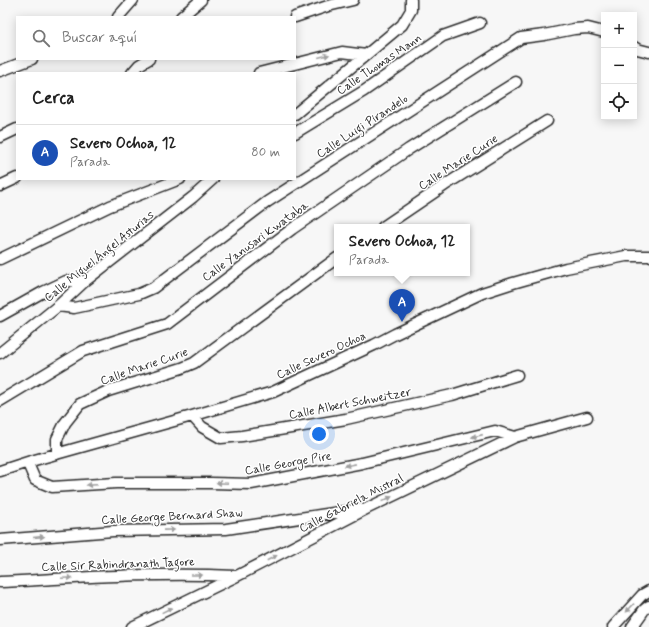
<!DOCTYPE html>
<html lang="es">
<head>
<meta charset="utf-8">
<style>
	body { margin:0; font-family:Mynerve,sans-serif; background:#f2f2f2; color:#222 }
	.controls { position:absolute; right:12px; top:12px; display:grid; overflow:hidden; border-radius:0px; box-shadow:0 2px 10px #0003 }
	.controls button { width:36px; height:36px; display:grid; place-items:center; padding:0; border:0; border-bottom:1px solid #e0e0e0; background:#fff; color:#222; font:20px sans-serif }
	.you { position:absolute; left:319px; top:434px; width:14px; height:14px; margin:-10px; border:3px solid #fff; border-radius:50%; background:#1a73e8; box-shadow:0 0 0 6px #1a73e833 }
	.badge { display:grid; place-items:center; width:26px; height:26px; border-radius:50%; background:#1a73e8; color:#fff; font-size:13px; font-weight:700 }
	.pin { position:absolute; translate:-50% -33px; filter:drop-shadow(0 1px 2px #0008) }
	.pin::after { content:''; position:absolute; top:21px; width:14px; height:12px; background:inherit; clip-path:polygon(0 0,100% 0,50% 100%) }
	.popup { position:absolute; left:334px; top:224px; width:136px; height:52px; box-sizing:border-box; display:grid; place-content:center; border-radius:0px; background:#fff; filter:drop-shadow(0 1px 3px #0005); font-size:13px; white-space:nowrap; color:#767676 }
	.popup b { font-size:15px; color:#222 }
	.popup::after { content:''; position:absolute; left:50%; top:100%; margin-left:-8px; border:8px solid transparent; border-top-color:#fff }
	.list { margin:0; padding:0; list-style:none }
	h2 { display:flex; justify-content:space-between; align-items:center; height:52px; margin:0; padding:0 16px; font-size:17px }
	h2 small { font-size:13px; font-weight:400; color:#767676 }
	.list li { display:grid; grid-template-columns:26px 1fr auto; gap:12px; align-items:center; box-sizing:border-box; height:56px; padding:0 16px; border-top:1px solid #e0e0e0 }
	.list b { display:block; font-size:15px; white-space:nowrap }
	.list p { margin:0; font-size:13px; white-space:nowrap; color:#767676 }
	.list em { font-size:13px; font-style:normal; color:#767676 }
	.icon { flex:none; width:22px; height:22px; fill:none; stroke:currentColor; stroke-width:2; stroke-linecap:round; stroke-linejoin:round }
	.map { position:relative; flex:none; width:649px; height:627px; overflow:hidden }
	.search { position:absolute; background:#fff; box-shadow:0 2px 10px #0003; left:16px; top:16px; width:280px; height:44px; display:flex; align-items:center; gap:10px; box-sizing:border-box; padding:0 14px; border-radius:0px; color:#767676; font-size:15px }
	.panel { position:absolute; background:#fff; box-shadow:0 2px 10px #0003; left:16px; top:72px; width:280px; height:108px; border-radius:0px }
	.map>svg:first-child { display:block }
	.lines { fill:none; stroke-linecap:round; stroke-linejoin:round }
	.minor-casing { stroke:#2b2b2b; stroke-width:13 }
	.minor { stroke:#fff; stroke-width:10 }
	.oneway { fill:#a0a0a0 }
	.labels { text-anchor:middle; stroke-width:3; stroke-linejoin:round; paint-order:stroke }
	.street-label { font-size:12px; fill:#2b2b2b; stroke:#fff }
</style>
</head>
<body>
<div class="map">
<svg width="649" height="627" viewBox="0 0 649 627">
	<rect width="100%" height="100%" fill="#f7f7f7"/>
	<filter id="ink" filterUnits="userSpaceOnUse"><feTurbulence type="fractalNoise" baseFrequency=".025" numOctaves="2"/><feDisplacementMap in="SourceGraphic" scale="8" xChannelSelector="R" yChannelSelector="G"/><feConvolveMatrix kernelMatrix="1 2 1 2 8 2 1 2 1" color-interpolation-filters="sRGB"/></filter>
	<g filter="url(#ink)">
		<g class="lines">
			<g class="minor-casing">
				<path id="minor" d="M118 17 133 0
					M181 17 201 0
					M295 17 328 6 353 0
					M634 47 637 49 649 52
					M0 71 32 59
					M132 73 139 65 149 59
					M259 73 342 52 366 55
					M295 114 402 25 411 10V0
					M295 133 364 91 443 36 480 23
					M0 137 17 129
					M0 186 17 178
					M383 227 445 185 547 121
					M0 259 110 206 180 179
					M58 306 74 308 139 294 153 288 267 202 521 38 544 35 574 29 588 28 604 32
					M0 316 43 292 66 281H85
					M0 353 58 306 85 281 193 197 213 179
					M0 401 83 351 167 324 292 229 409 149 516 82
					M192 416 202 427 221 438 242 436 346 419 452 395 517 375
					M57 454V439L65 423 80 404 108 391 182 368 194 363 337 258
					M31 461 29 466 35 480 52 487 116 483H211L251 484 362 463 495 431 515 437
					M0 471 31 461 192 416 273 392 374 345 395 334 482 293 513 283 566 268 626 256H649
					M0 540 113 531 226 529 360 509
					M0 582C78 578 157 572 235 576
					M132 627 237 576 368 508 515 437 587 417
					M613 627 642 595 649 591
					M632 627 644 610 649 606"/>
			</g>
			<use href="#minor" class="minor"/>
		</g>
		<defs><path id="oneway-solid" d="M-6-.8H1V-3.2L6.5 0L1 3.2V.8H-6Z"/></defs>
		<g class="oneway">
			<use href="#oneway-solid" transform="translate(324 56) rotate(-14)"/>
			<use href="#oneway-solid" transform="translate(477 436) rotate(167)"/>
			<use href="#oneway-solid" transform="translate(350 465) rotate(169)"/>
			<use href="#oneway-solid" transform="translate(222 483) rotate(-178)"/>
			<use href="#oneway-solid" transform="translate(92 485) rotate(177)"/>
			<use href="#oneway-solid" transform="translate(387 499) rotate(-26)"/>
			<use href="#oneway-solid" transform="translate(169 530) rotate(-1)"/>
			<use href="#oneway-solid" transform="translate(39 537) rotate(-5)"/>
			<use href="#oneway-solid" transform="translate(272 558) rotate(-28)"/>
			<use href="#oneway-solid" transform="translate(197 575)"/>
			<use href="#oneway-solid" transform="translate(67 578) rotate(-3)"/>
			<use href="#oneway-solid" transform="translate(630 608) rotate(133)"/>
			<use href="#oneway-solid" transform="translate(167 610) rotate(-26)"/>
		</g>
	</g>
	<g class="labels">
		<g class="street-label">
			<text transform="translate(379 64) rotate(-34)" y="4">Calle Thomas Mann</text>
			<text transform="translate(362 126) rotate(-33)" y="4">Calle Luigi Pirandelo</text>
			<text transform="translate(458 162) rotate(-33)" y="4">Calle Marie Curie</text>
			<text transform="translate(255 241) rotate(-36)" y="4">Calle Yanusari Kwataba</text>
			<text transform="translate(99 256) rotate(-39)" y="4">Calle Miguel Ángel Asturias</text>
			<text transform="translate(321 355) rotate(-25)" y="4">Calle Severo Ochoa</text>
			<text transform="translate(144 366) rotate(-19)" y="4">Calle Marie Curie</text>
			<text transform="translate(350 403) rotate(-11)" y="4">Calle Albert Schweitzer</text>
			<text transform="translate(288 463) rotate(-10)" y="4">Calle George Pire</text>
			<text transform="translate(351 503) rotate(-27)" y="4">Calle Gabriela Mistral</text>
			<text transform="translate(172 516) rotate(-3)" y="4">Calle George Bernard Shaw</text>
			<text transform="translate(118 564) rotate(-2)" y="4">Calle Sir Rabindranath Tagore</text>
		</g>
	</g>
</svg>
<div class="controls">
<button>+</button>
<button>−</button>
<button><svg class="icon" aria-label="locate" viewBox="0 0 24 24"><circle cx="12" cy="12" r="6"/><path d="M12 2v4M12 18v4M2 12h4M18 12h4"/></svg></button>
</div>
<div class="you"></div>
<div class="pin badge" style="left:402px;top:322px;background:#1a4fb4">A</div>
<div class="popup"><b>Severo Ochoa, 12</b>Parada</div>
<div class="search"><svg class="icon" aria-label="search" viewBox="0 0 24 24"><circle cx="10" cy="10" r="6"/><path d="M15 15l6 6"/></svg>Buscar aquí</div>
<section class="panel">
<h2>Cerca<small></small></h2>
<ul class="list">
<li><span class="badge" style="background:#1a4fb4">A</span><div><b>Severo Ochoa, 12</b><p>Parada</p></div><em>80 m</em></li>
</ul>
</section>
</div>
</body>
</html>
